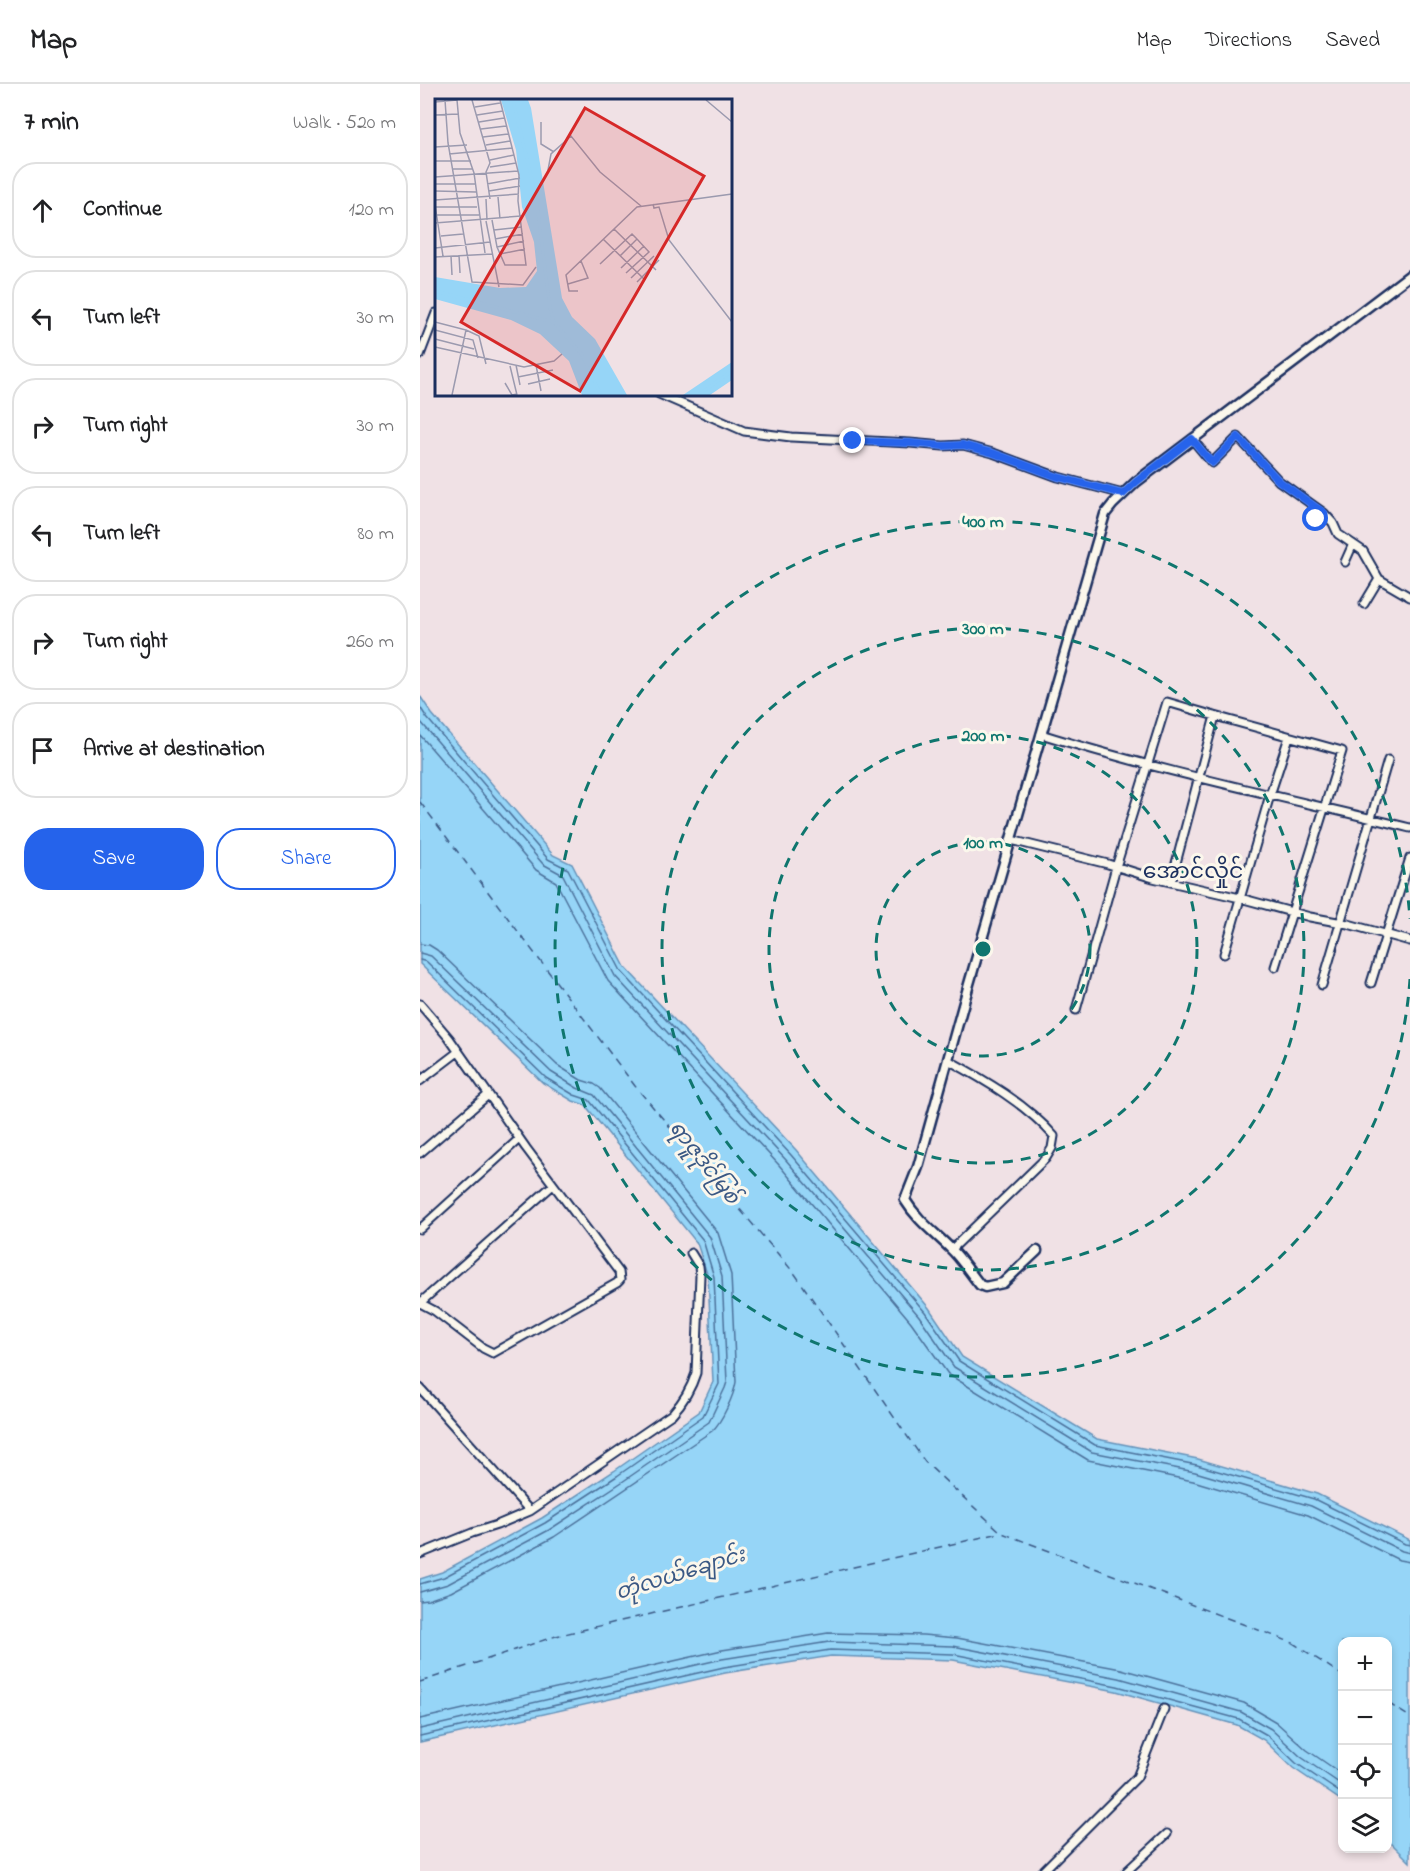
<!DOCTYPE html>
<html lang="en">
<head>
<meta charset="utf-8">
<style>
	body { margin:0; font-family:"Indie Flower","Noto Sans Myanmar",sans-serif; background:#f6f6f6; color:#202124 }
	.controls { position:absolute; right:18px; bottom:18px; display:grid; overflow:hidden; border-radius:12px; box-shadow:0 3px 9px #0003 }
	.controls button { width:54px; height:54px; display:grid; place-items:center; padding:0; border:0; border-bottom:2px solid #e0e0e0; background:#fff; color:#202124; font:30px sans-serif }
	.stop { position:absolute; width:18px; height:18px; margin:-14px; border:4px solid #2563eb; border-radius:50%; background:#fff }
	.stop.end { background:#2563eb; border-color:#fff; box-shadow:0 2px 6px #0008 }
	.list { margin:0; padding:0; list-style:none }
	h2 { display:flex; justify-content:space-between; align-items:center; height:78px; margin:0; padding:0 24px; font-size:26px }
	h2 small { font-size:20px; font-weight:400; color:#757577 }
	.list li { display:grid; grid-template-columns:39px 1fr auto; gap:18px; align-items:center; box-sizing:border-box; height:96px; margin:0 12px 12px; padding:0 12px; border:2px solid #e0e0e0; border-radius:24px }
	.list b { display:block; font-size:22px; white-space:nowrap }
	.list em { font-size:20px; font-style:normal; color:#757577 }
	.actions { display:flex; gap:12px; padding:18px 24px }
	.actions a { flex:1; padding:14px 0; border:2px solid #2563eb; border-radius:24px; text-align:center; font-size:21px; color:#2563eb }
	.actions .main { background:#2563eb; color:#fff }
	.icon { flex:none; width:33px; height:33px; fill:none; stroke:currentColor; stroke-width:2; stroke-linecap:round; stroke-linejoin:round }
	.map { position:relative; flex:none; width:990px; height:1787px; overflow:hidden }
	header { display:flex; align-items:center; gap:36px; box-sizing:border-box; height:84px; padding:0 30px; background:#fff; border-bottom:2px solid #e0e0e0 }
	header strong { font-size:28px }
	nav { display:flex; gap:33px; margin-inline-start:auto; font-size:21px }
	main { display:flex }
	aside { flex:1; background:#fff }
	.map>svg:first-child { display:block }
	.water { fill:#96d5f7; stroke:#6593ba; stroke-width:1.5 }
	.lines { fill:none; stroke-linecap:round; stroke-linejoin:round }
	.shore { stroke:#4c719b; stroke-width:1.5 }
	.ferry { stroke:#3a5884; stroke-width:1.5; stroke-dasharray:8 6; stroke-linecap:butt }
	.minor-casing { stroke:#1b2f5e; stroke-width:11 }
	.tertiary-casing { stroke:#1b2f5e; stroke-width:13 }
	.minor { stroke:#fbf7ec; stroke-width:7 }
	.tertiary { stroke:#fbf7ec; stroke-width:8 }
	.route { stroke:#2563eb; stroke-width:8 }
	.ring { fill:none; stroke:#0f766e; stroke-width:3; stroke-dasharray:10 8 }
	.labels { text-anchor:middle; stroke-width:6; stroke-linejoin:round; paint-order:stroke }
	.water-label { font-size:21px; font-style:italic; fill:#3a5884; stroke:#fbf7ec }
	.quarter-label { font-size:22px; fill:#1b2f5e; stroke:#fbf7ec }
	.inset-river { fill:none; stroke:#96d5f7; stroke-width:3 }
	.inset-road { fill:none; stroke:#9b9aaf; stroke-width:1.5 }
	.view { fill:#d62828; fill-opacity:0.15; stroke:#d62828; stroke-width:3 }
	.inset-edge { fill:none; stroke:#1b2f5e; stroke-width:3 }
	.centre { fill:#0f766e; stroke:#fbf7ec; stroke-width:3 }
	.ring-label { font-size:18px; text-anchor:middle; font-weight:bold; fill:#0f766e; stroke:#fbf7ec; stroke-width:6; stroke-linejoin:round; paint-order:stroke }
</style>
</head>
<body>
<header>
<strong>Map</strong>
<nav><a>Map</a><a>Directions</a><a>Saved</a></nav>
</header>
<main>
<aside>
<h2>7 min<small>Walk · 520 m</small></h2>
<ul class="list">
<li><svg class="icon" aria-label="ahead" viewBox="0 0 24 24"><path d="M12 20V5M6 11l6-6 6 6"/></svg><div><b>Continue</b></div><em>120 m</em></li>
<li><svg class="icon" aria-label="left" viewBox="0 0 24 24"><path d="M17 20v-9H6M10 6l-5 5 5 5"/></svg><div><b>Turn left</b></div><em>30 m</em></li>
<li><svg class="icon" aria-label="right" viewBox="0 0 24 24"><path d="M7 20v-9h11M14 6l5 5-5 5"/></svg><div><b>Turn right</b></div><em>30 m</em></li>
<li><svg class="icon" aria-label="left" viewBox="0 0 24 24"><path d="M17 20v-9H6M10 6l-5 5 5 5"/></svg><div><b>Turn left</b></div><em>80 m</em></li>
<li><svg class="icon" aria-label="right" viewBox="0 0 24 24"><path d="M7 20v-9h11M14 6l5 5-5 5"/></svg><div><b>Turn right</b></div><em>260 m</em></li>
<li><svg class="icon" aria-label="arrive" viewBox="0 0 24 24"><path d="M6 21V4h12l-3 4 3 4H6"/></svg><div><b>Arrive at destination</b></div></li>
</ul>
<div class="actions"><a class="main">Save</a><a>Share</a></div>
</aside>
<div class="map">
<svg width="990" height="1787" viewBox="0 0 990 1787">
	<rect width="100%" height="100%" fill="#f0e1e5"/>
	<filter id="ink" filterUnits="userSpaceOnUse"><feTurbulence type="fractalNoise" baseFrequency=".0167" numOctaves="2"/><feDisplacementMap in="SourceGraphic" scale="12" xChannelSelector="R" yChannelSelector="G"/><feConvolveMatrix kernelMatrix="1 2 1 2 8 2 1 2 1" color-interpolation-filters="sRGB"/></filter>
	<g filter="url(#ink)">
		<path class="water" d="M0 612 12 630 133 771 152 780 205 883 376 1066 509 1224 542 1273 677 1355 778 1375 897 1410 990 1456V1778L968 1756V1558H922V1717L873 1684 844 1656 817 1641 696 1607 533 1576 411 1572 305 1589 0 1658V1495L22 1488 122 1434 194 1387 279 1328 293 1298 288 1193 277 1159 165 1021 153 1017 123 999 0 880Z"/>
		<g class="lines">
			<path class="shore" d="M0 623 7 634 128 775 148 785 201 887 371 1071 505 1228 539 1277 675 1361 777 1381 894 1415 985 1460 990 1461
				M0 637 123 780 143 791 195 892 366 1076 499 1232 534 1283 672 1368 775 1388 891 1422 982 1467 990 1469
				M0 651 116 786 136 798 188 897 359 1081 491 1238 528 1290 668 1376 773 1397 888 1431 979 1476 990 1478
				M0 860 9 861 17 866 137 981 161 996 174 1000 180 1004 298 1149 311 1191 316 1298C314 1311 302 1338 292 1347L134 1453 31 1508 8 1516 0 1517
				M0 869 11 872 131 988 157 1004 174 1011 290 1153 302 1192 307 1298 305 1304 289 1338 202 1398 129 1446 28 1500 0 1508
				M0 876 7 878 126 994 154 1011 169 1016 283 1156 294 1193 299 1300 283 1332 197 1392 125 1439 24 1493 0 1500
				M0 1635 302 1566 408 1549 503 1551 537 1554 701 1585 824 1619 856 1638 887 1666 922 1690
				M0 1645 302 1575 409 1558 533 1562 699 1594 821 1628 851 1645 881 1673 922 1701
				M0 1652 304 1583 410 1566 533 1570 697 1602 819 1635 847 1651 876 1679 922 1710"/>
			<path class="ferry" d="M0 718 215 1002 375 1190 505 1378 582 1449 873 1559 922 1591
				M0 1598 136 1552 580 1449
				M968 1619 990 1633"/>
			<g class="minor-casing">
				<path id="minor" d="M0 271 16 229
					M239 310 324 347 371 353 490 359 523 362 543 361 573 369 638 393 703 410
					M772 355 792 379 818 353 859 397 904 429 913 439 918 450 943 467 959 495 990 513
					M896 435 904 429
					M925 478 933 460
					M944 520 959 495
					M621 650C742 688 867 714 990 744
					M591 756 688 780 733 794 820 814 890 833 928 840 990 857
					M751 798 795 632 922 667 855 883
					M804 870 850 711 869 653
					M951 899 990 774
					M902 901 968 676
					M0 920 29 954 106 1064 199 1188 200 1196 197 1199 73 1269 63 1264 15 1227 0 1219
					M656 926 696 783 747 618 795 632
					M528 976C565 996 606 1020 634 1052L632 1064 626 1074 532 1165
					M0 997 38 968
					M0 1069 68 1011
					M0 1145 99 1055
					M0 1219 133 1101
					M0 1304 110 1427
					M0 1470 52 1449 77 1441 110 1427 252 1330C263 1318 271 1305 276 1289L280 1191 279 1182 271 1169
					M623 1787 717 1693 744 1625
					M707 1787 747 1750"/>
			</g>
			<g class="tertiary-casing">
				<path id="tertiary" d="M617 1167 583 1199 565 1203 560 1201C550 1189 541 1174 530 1164 513 1147 498 1137 485 1116L498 1083 549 900 685 430 693 420 716 398 990 191"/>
			</g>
			<use href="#minor" class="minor"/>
			<use href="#tertiary" class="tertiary"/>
		</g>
	</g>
	<g class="lines" filter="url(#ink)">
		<path class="route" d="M433 357 490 359 523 362 543 361 573 369 638 393 703 410 716 398 772 355 792 379 818 353 859 397 904 429 896 435"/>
	</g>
	<g class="ring">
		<circle cx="563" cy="865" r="107"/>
		<circle cx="563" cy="865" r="214"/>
		<circle cx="563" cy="865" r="321"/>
		<path d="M990 895A428 428 0 1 1 990 835"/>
	</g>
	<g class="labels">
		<g class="water-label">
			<text transform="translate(285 1078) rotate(52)" y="7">ရာဇူဒိုင်မြစ်</text>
			<text transform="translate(260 1489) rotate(-17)" y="7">တုံလယ်ချောင်း</text>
		</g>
		<g class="quarter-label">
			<text x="773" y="794">အောင်လှိုင်</text>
		</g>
	</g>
	<g transform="translate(15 15)">
		<rect width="297" height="297" fill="#f0e1e5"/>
		<path d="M66 1H93L96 9 127 199 137 218 160 240 192 296H147L134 262 105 235 76 221 0 200V178L65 189 91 188 102 172 99 143 87 108 81 51ZM297 263V281L275 296H248Z" fill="#96d5f7"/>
		<path class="inset-river" d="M78 1 101 98 115 209 119 223 147 256 166 296M0 192 118 223M263 296 297 272"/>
		<path class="inset-road" d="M10 1 13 44 37 183 88 186 101 168M22 1 25 34 39 74 50 154M37 1 55 64 51 73 55 100M271 1 297 23M0 3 22 1M40 8 65 4M0 16 23 15M42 16 68 12M44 23 69 19M106 23V45L119 53M46 30 71 27M48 38 73 35M51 46 75 42M0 48 32 46M14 55 77 49M55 61 79 56M0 62H36M55 68 81 64M17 70H38M113 71 116 55 136 37 165 73 206 107M0 78 83 72M0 85H40M52 85 85 79M0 92 41 93M54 92 85 87M63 98 65 120M51 100 52 121M0 101 84 95M218 105 219 109 224 108 234 141 297 223M0 106 8 157M1 108H42M1 116H44M57 121 62 148 70 166H91L83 102 84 76 65 1M51 122 64 188M0 124 86 117M179 130 221 171M59 131 87 128M6 137 28 135M60 140 88 135M168 140 210 181M62 148 89 142M0 149 55 143M65 155 90 150M24 156 25 174M16 157 17 176M185 157 202 140 214 153 191 174M0 158 57 155M165 165 197 135 202 140M186 169 209 147M196 179 219 157M202 183 224 161M133 185 153 179 146 162M143 192H134L131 176 202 108 297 95M0 223 31 231 17 296M0 231 38 241 43 259M31 231 44 237 51 265M0 240 39 250M0 248 89 268 119 262 127 255M81 266 85 286M101 266 106 292M75 267 82 296M83 278 118 271M70 284 77 296 82 295M93 285 115 280"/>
		<path class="view" d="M150 9 269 77 145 292 26 223Z"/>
		<rect width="297" height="297" class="inset-edge"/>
	</g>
	<circle cx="563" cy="865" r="9" class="centre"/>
	<g class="ring-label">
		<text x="563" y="443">400 m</text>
		<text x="563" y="550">300 m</text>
		<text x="563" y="657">200 m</text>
		<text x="563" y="764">100 m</text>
	</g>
</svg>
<div class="controls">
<button>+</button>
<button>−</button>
<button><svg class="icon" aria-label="locate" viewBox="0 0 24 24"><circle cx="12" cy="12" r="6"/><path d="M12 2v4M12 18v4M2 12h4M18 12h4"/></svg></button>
<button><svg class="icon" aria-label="layers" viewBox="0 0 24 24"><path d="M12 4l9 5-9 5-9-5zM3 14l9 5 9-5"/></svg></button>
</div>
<div class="stop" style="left:896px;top:435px"></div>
<div class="stop end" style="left:433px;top:357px"></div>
</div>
</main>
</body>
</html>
